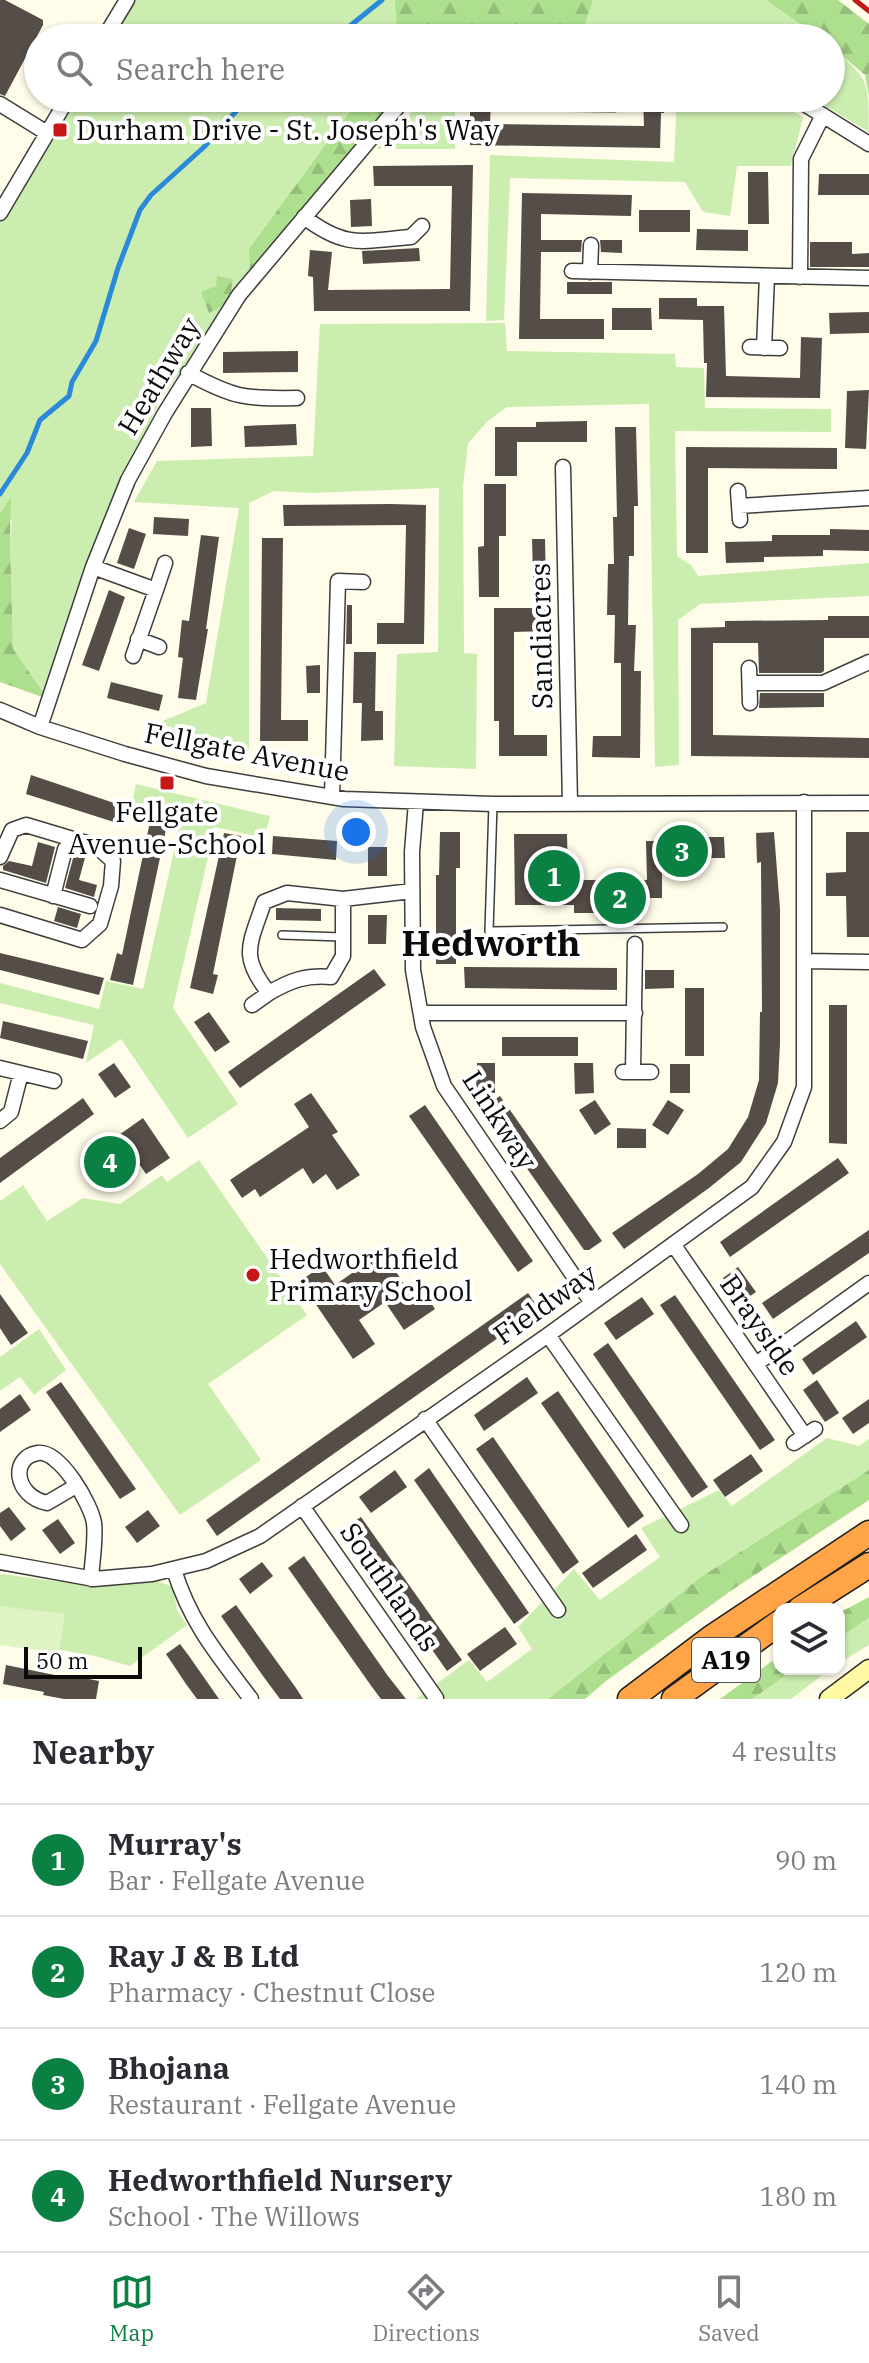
<!DOCTYPE html>
<html lang="en">
<head>
<meta charset="utf-8">
<style>
	body { margin:0; font-family:"IBM Plex Serif",serif; background:#f2f2f3; color:#2b2b33 }
	.controls { position:absolute; right:24px; bottom:24px; display:grid; overflow:hidden; border-radius:16px; box-shadow:0 2px 6px #0004 }
	.controls button { width:72px; height:72px; display:grid; place-items:center; padding:0; border:0; border-bottom:2px solid #e1e1e2; background:#fff; color:#2b2b33; font:40px sans-serif }
	.scale { position:absolute; left:24px; bottom:20px; width:118px; box-sizing:border-box; padding-left:8px; border:4px solid #0b0b0b; border-top:0; font-size:22px; line-height:28px; white-space:nowrap; color:#0b0b0b; -webkit-text-stroke:6px #fff; paint-order:stroke }
	.you { position:absolute; left:356px; top:832px; width:28px; height:28px; margin:-20px; border:6px solid #fff; border-radius:50%; background:#1a73e8; box-shadow:0 0 0 12px #1a73e833 }
	.badge { display:grid; place-items:center; width:52px; height:52px; border-radius:50%; background:#0b8043; color:#fff; font-size:26px; font-weight:700 }
	.pin { position:absolute; translate:-50% -50%; border:4px solid #fff; box-shadow:0 2px 8px #0006 }
	.list { margin:0; padding:0; list-style:none }
	h2 { display:flex; justify-content:space-between; align-items:center; height:104px; margin:0; padding:0 32px; font-size:34px }
	h2 small { font-size:26px; font-weight:400; color:#7c7c81 }
	.list li { display:grid; grid-template-columns:52px 1fr auto; gap:24px; align-items:center; box-sizing:border-box; height:112px; padding:0 32px; border-top:2px solid #e1e1e2 }
	.list b { display:block; font-size:30px; white-space:nowrap }
	.list p { margin:0; font-size:26px; white-space:nowrap; color:#7c7c81 }
	.list em { font-size:26px; font-style:normal; color:#7c7c81 }
	.icon { flex:none; width:44px; height:44px; fill:none; stroke:currentColor; stroke-width:2; stroke-linecap:round; stroke-linejoin:round }
	.map { position:relative; flex:none; width:869px; height:1699px; overflow:hidden }
	.search { position:absolute; background:#fff; box-shadow:0 2px 6px #0004; left:24px; right:24px; top:24px; height:88px; display:flex; align-items:center; gap:20px; box-sizing:border-box; padding:0 28px; border-radius:44px; color:#7c7c81; font-size:30px }
	.sheet { height:552px; background:#fff }
	nav { display:flex; justify-content:space-around; align-items:center; box-sizing:border-box; height:112px; border-top:2px solid #e1e1e2; background:#fff; font-size:22px; color:#7c7c81 }
	nav a { display:grid; justify-items:center; gap:4px }
	nav .on { color:#0b8043 }
	.map>svg:first-child { display:block }
	.green { fill:#ccedb0 }
	.forest { fill:url(#forest-firs) }
	.pitch { fill:#e0f3c3 }
	.lines { fill:none; stroke-linecap:round; stroke-linejoin:round }
	.stream { stroke:#2a8ad9; stroke-width:5 }
	.building { fill:#554d47 }
	.lane-casing { stroke:#3e3e3e; stroke-width:10 }
	.street-casing { stroke:#3e3e3e; stroke-width:17 }
	.secondary-casing { stroke:#2d2d2d; stroke-width:21 }
	.highway-casing { stroke:#1c1c1c; stroke-width:27 }
	.lane { stroke:#fff; stroke-width:7 }
	.street { stroke:#fff; stroke-width:14 }
	.secondary { stroke:#fff9a4; stroke-width:18 }
	.highway { stroke:#ffa447; stroke-width:24 }
	.rail { stroke:#c71818; stroke-width:5 }
	.poi-dot { fill:#c71818; stroke:#fff; stroke-width:3 }
	.labels { text-anchor:middle; stroke-width:8; stroke-linejoin:round; paint-order:stroke }
	.shield { fill:#fff; stroke:#545454; stroke-width:2 }
	.shield-label { font-size:26px; font-weight:bold; fill:#0b0b0b }
	.poi-label { font-size:28px; fill:#0b0b0b; stroke:#fff; text-anchor:start }
	.street-label { font-size:28px; fill:#0b0b0b; stroke:#fff }
	.district-label { font-size:36px; font-weight:bold; fill:#0b0b0b; stroke:#fff }
</style>
</head>
<body>
<div class="map">
<svg width="869" height="1699" viewBox="0 0 869 1699">
	<defs>
		<pattern id="forest-firs" width="22" height="20" patternUnits="userSpaceOnUse" patternTransform="scale(2)"><rect width="22" height="20" fill="#aedf8e"/><path d="M5 1l3.5 6h-7zM16 11l3.5 6h-7z" fill="#94be79"/></pattern>
	</defs>
	<rect width="100%" height="100%" fill="#fffce9"/>
	<path class="green" d="M127 0H766L820 38H728L722 33 717 38H104Z
		M831 46C869 81 869 78 869 132L812 98H831Z
		M68 98H396L250 274 160 401 99 532 93 567 48 699 13 650 10 539 12 521 0 514V213Z
		M425 98H455V149H377Z
		M677 98H769L803 117 791 166H737L730 216 703 212 685 182 510 178 504 320 486 321 490 155 674 162Z
		M505 323 507 351 675 354 676 367 704 368 705 408 831 409V432L675 431 677 556 691 565 698 576 869 563V596L700 604 678 620 679 765 655 767 649 404 507 407 488 421 468 443 463 486 464 653 477 654 476 769 394 766 397 654 438 652 439 488 312 493 274 491 249 503V751L158 723 206 703 239 508 134 502 157 461 313 456 320 324Z
		M136 784 270 816 264 838 215 827 173 1008 238 1104 188 1138 121 1039 86 1063 94 1025 0 1003V983L99 1009 106 981 143 989 180 824 130 812Z
		M199 1160 307 1315 208 1384 261 1460 180 1515 0 1264V1201L23 1185 47 1221 83 1198 120 1204 162 1175 167 1182Z
		M39 1329 66 1370 34 1395 20 1377 0 1391V1357Z
		M827 1438 859 1446 869 1439V1470L701 1577 548 1699H416L469 1660 487 1682 532 1649 518 1627 574 1569 600 1600 660 1557 641 1528 719 1490 732 1506Z
		M2 1574 92 1586 158 1581 173 1587 177 1610 187 1625 130 1666 95 1656 0 1639V1575Z
		M869 1618V1645L839 1663V1638Z
		M795 1669H830L791 1699H752Z"/>
	<path class="forest" d="M395 0H593L585 24 570 35 398 38Z
		M766 0H838L869 24V96L865 75 831 46V38H820Z
		M360 98H395L250 274 249 249Z
		M217 276 233 279 229 303 209 313 201 292 216 286Z
		M11 497 10 539 13 649 48 699 0 682V514Z
		M869 1470V1500L732 1590 606 1681 585 1699H548L701 1577Z
		M869 1597V1618L839 1638V1613Z
		M779 1656V1669H795L752 1699H720Z"/>
	<path class="pitch" d="M0 1606 65 1614 59 1653 0 1645Z"/>
	<g class="lines">
		<path class="stream" d="M335 38 382 0
			M0 494 27 453 40 420 69 396 72 382 96 341 118 268 140 210 151 195 204 147 248 98"/>
	</g>
	<path class="building" d="M0 0H5L43 20V25L5 96 0 94Z
		M470 98H491L490 124 644 126 643 98H664V113H661L660 148 470 145Z
		M473 165 470 311H314L313 277 308 276 310 250 332 252 328 290 450 289 452 186H374L373 166Z
		M748 172H768L769 224H748Z
		M819 174H869V195H818Z
		M522 193 632 195 631 216 541 214V240H582L581 252H541L540 319H604V339H519Z
		M371 199 372 226 351 227 350 200Z
		M639 210H690V232H639Z
		M697 229 748 230V251L696 250Z
		M600 240H622V253L601 252Z
		M810 242H852V254L869 253V267H810Z
		M419 248 420 261 363 264 362 251Z
		M567 282H612V294H567Z
		M659 298H697V306H724L726 376 800 378 801 337 822 338 820 398 706 397 707 363H704L703 320 659 319Z
		M612 308H651L652 330H612Z
		M869 312V333L830 334 829 313Z
		M298 351V372L223 373V352Z
		M869 390 866 449 845 448 847 391Z
		M191 408H211L212 446 191 447Z
		M587 421V442H517V476H495V427H536V422Z
		M296 424 297 445 245 447 244 426Z
		M615 427H636L638 506H634V556H629L628 625H636L634 671H641L640 758 592 757 593 736H621V663H614L615 615H607L608 564H614L613 517H617Z
		M686 447 837 448V469L708 468V553H686Z
		M484 484H506V536H499V597H479L478 547 484 546Z
		M391 504 426 505 424 644H377V623H404L406 525 284 526 283 505Z
		M154 517 189 519 188 536 153 534Z
		M129 528 146 534 134 569 117 563Z
		M830 529 869 530V551L823 550V556L764 557V562L726 563 725 542 772 541V535H830Z
		M201 535 219 537 206 629H208L196 700 178 698 183 658 178 657 182 620 189 621Z
		M262 538H283L281 720H308V741H260Z
		M532 539H545L547 631 514 632V735H547V756H499V721H494V608H534Z
		M109 590 125 597 99 671 82 665Z
		M347 605H352V644H346Z
		M828 616H869V638H824V671L821 673H759L758 643H713V735L869 738V758L691 756V628L725 627V621L828 620Z
		M354 652H376L375 711H383V740L361 741 362 703H353Z
		M320 665V693H307L306 666Z
		M111 682 163 695 159 711 107 698Z
		M760 693H824V707L759 708Z
		M31 775 123 806 117 823 26 794Z
		M151 817 168 820 133 985 110 980 117 953 122 955Z
		M440 832H460V868H456V964H436V875H439Z
		M774 832 780 909V1043L778 1083 766 1123 741 1162 709 1188 624 1249 612 1233 698 1174 728 1149 748 1117 759 1080 760 1012H762L761 862 757 863 756 833Z
		M846 832H869V937H847L846 896H826V873L846 872Z
		M224 833 241 836 213 974 218 975 213 994 190 988Z
		M514 834H567L568 880H647L646 841H670V837H724L725 858H662V898H623V913H574V905H515Z
		M273 836 337 841 336 860 272 854Z
		M38 842 55 847 46 883 3 870V866L9 861 32 866Z
		M368 847H387V876H368Z
		M75 851 86 854 79 880 97 885 94 897 65 888Z
		M58 907 81 914 77 928 54 921Z
		M276 908 321 909V921L276 920Z
		M368 915H387L386 944H368Z
		M0 953 104 978 99 995 0 970Z
		M464 967 617 968V990L465 988Z
		M374 969 386 985 240 1088 228 1072Z
		M645 970H674V988L645 989Z
		M685 988H704V1056H685Z
		M829 1005H847V1144L829 1143Z
		M209 1012 230 1042 215 1052 194 1022Z
		M3 1021 88 1041 83 1059 0 1038Z
		M502 1037H578V1056H502Z
		M114 1063 131 1087 115 1098 98 1074Z
		M477 1063H495V1093H476Z
		M574 1063H593L594 1093 575 1094Z
		M670 1064H690V1093H670Z
		M311 1093 338 1132 332 1135 360 1175 337 1190 326 1174 313 1184 303 1168 260 1197 255 1189 242 1198 230 1180 309 1127 294 1104Z
		M500 1096 602 1241 589 1250H584L484 1107Z
		M83 1098 94 1114 0 1183V1158Z
		M595 1100 611 1124 595 1135 579 1110Z
		M668 1100 684 1110 668 1135 652 1125Z
		M425 1105 533 1261 518 1272 409 1116Z
		M143 1118 170 1158 146 1174 119 1135Z
		M617 1128 646 1129V1148H617Z
		M838 1158 849 1173 730 1257 720 1242Z
		M869 1230V1253L773 1319 762 1303Z
		M386 1257 409 1291 419 1285 435 1309 404 1330 385 1302 359 1320 375 1344 353 1359 300 1281 322 1266 335 1285 372 1259 376 1264Z
		M738 1267 756 1292 740 1303 723 1278Z
		M528 1293 539 1309 217 1536 206 1520Z
		M0 1294 28 1333 11 1345 0 1328Z
		M675 1295 775 1440 760 1450 660 1305Z
		M642 1297 654 1314 616 1340 604 1323Z
		M856 1321 867 1337 813 1375 802 1359Z
		M608 1343 708 1487 692 1498 593 1354Z
		M527 1377 538 1393 484 1431 474 1415Z
		M817 1380 839 1413 825 1422 803 1390Z
		M61 1382 136 1489 120 1499 46 1392Z
		M558 1391 644 1516 628 1528 541 1403Z
		M20 1394 31 1410 0 1432V1409Z
		M869 1399V1423L853 1434 842 1418Z
		M493 1437 579 1562 563 1574 476 1449Z
		M751 1454 763 1471 725 1497 713 1480Z
		M429 1468 529 1613 514 1624 414 1480Z
		M395 1470 407 1487 371 1513 359 1497Z
		M9 1507 26 1529 11 1541 0 1526V1513Z
		M148 1510 160 1526 137 1543 125 1527Z
		M361 1517 462 1660 447 1671 346 1527Z
		M58 1519 75 1543 60 1554 42 1530Z
		M636 1534 647 1550 593 1588 582 1573Z
		M304 1556 388 1676 406 1699H381L372 1687 288 1568Z
		M262 1562 273 1576 250 1594 239 1579Z
		M236 1605 296 1688 303 1699H280L263 1676 221 1616Z
		M505 1627 517 1644 480 1671 467 1654Z
		M180 1644 189 1656 219 1699H197L186 1684 166 1654Z
		M6 1665 74 1679V1676L99 1681 96 1699H64L43 1695 44 1692 3 1684Z"/>
	<g class="lines">
		<g class="lane-casing">
			<path id="lane" d="M493 804 489 931 723 927
				M282 935 342 937"/>
		</g>
		<g class="street-casing">
			<path id="street" d="M104 38 127 0
				M499 38 510 36 570 35 684 38
				M795 98 869 144
				M528 103 615 104
				M0 104 47 133
				M0 213 68 98
				M304 217C346 249 362 241 411 237L422 226
				M572 271 869 278
				M590 272 591 245
				M800 277 801 159 823 115
				M750 347 780 348
				M764 348 767 276
				M188 373C234 398 245 399 297 398
				M563 467 570 804
				M738 491 740 520
				M739 506 869 498
				M93 567 156 590 165 563
				M138 639 159 647
				M133 656 156 590
				M749 668 750 703
				M750 683H823L869 662
				M0 710 40 727 125 754 206 776 344 799 493 804 869 803
				M40 727 93 567 128 480 165 413 239 295 405 98
				M332 797 338 581 363 582
				M416 802 412 852 413 970 423 1027 444 1086 592 1303
				M0 857 12 830 26 825 96 846 113 861 111 886 100 924 82 940 0 915
				M0 880 90 906
				M53 896 65 849
				M343 899 287 893 264 902C250 944 239 956 269 993 291 980 306 975 331 977L343 956V899L412 891
				M804 961 869 962
				M252 1005 269 993
				M421 1013H635
				M0 1068 54 1081
				M623 1072H651
				M633 1072 635 944
				M0 1121 11 1112 21 1073
				M673 1244 805 1436
				M548 1335 681 1525
				M756 1364 869 1283
				M425 1419 558 1610
				M794 1443 815 1429
				M76 1486 47 1503C14 1496 10 1457 38 1453 60 1450 91 1504 94 1523 96 1540 92 1561 91 1579
				M302 1506 436 1698
				M0 1562 94 1579 152 1574 206 1561 260 1536 548 1335 752 1187 784 1142 804 1087V802
				M174 1570C191 1624 218 1655 251 1699"/>
		</g>
		<g class="secondary-casing">
			<path id="secondary" d="M829 1699 869 1669"/>
		</g>
		<g class="highway-casing">
			<path id="highway" d="M800 1609 869 1565
				M630 1699 711 1638 869 1533
				M674 1699 779 1623"/>
		</g>
		<use href="#lane" class="lane"/>
		<use href="#street" class="street"/>
		<use href="#secondary" class="secondary"/>
		<use href="#highway" class="highway"/>
		<path class="rail" d="M855 0 869 11"/>
	</g>
	<g class="poi-dot">
		<rect x="52" y="122" width="16" height="16" rx="4"/>
		<rect x="159" y="775" width="16" height="16" rx="4"/>
		<circle cx="253" cy="1275" r="8"/>
	</g>
	<g class="labels">
		<rect class="shield" x="692" y="1638" width="68" height="44" rx="6"/>
		<g class="shield-label">
			<text x="726" y="1669">A19</text>
		</g>
		<g class="poi-label">
			<text x="76" y="140">Durham Drive - St. Joseph's Way</text>
			<text x="167" y="822" text-anchor="middle">Fellgate<tspan x="167" dy="32">Avenue-School</tspan></text>
			<text x="269" y="1269">Hedworthfield<tspan x="269" dy="32">Primary School</tspan></text>
		</g>
		<g class="street-label">
			<text transform="translate(159 376) rotate(-59)" y="10">Heathway</text>
			<text transform="translate(541 636) rotate(-91)" y="10">Sandiacres</text>
			<text transform="translate(247 752) rotate(11)" y="10">Fellgate Avenue</text>
			<text transform="translate(500 1120) rotate(57)" y="10">Linkway</text>
			<text transform="translate(545 1304) rotate(-35)" y="10">Fieldway</text>
			<text transform="translate(760 1325) rotate(55)" y="10">Brayside</text>
			<text transform="translate(390 1587) rotate(55)" y="10">Southlands</text>
		</g>
		<g class="district-label">
			<text x="491" y="956">Hedworth</text>
		</g>
	</g>
</svg>
<div class="controls">
<button><svg class="icon" aria-label="layers" viewBox="0 0 24 24"><path d="M12 4l9 5-9 5-9-5zM3 14l9 5 9-5"/></svg></button>
</div>
<div class="scale">50 m</div>
<div class="you"></div>
<div class="pin badge" style="left:554px;top:876px">1</div>
<div class="pin badge" style="left:620px;top:898px">2</div>
<div class="pin badge" style="left:682px;top:851px">3</div>
<div class="pin badge" style="left:110px;top:1162px">4</div>
<div class="search"><svg class="icon" aria-label="search" viewBox="0 0 24 24"><circle cx="10" cy="10" r="6"/><path d="M15 15l6 6"/></svg>Search here</div>
</div>
<section class="sheet">
<h2>Nearby<small>4 results</small></h2>
<ul class="list">
<li><span class="badge">1</span><div><b>Murray's</b><p>Bar · Fellgate Avenue</p></div><em>90 m</em></li>
<li><span class="badge">2</span><div><b>Ray J &amp; B Ltd</b><p>Pharmacy · Chestnut Close</p></div><em>120 m</em></li>
<li><span class="badge">3</span><div><b>Bhojana</b><p>Restaurant · Fellgate Avenue</p></div><em>140 m</em></li>
<li><span class="badge">4</span><div><b>Hedworthfield Nursery</b><p>School · The Willows</p></div><em>180 m</em></li>
</ul>
</section>
<nav>
<a class="on"><svg class="icon" aria-label="map" viewBox="0 0 24 24"><path d="M3 6l6-2 6 2 6-2v14l-6 2-6-2-6 2zM9 4v14M15 6v14"/></svg>Map</a>
<a><svg class="icon" aria-label="directions" viewBox="0 0 24 24"><path d="M12 3l9 9-9 9-9-9zM9 14v-3h6M13 9l2 2-2 2"/></svg>Directions</a>
<a><svg class="icon" aria-label="saved" viewBox="0 0 24 24"><path d="M7 4h10v16l-5-4-5 4z"/></svg>Saved</a>
</nav>
</body>
</html>
